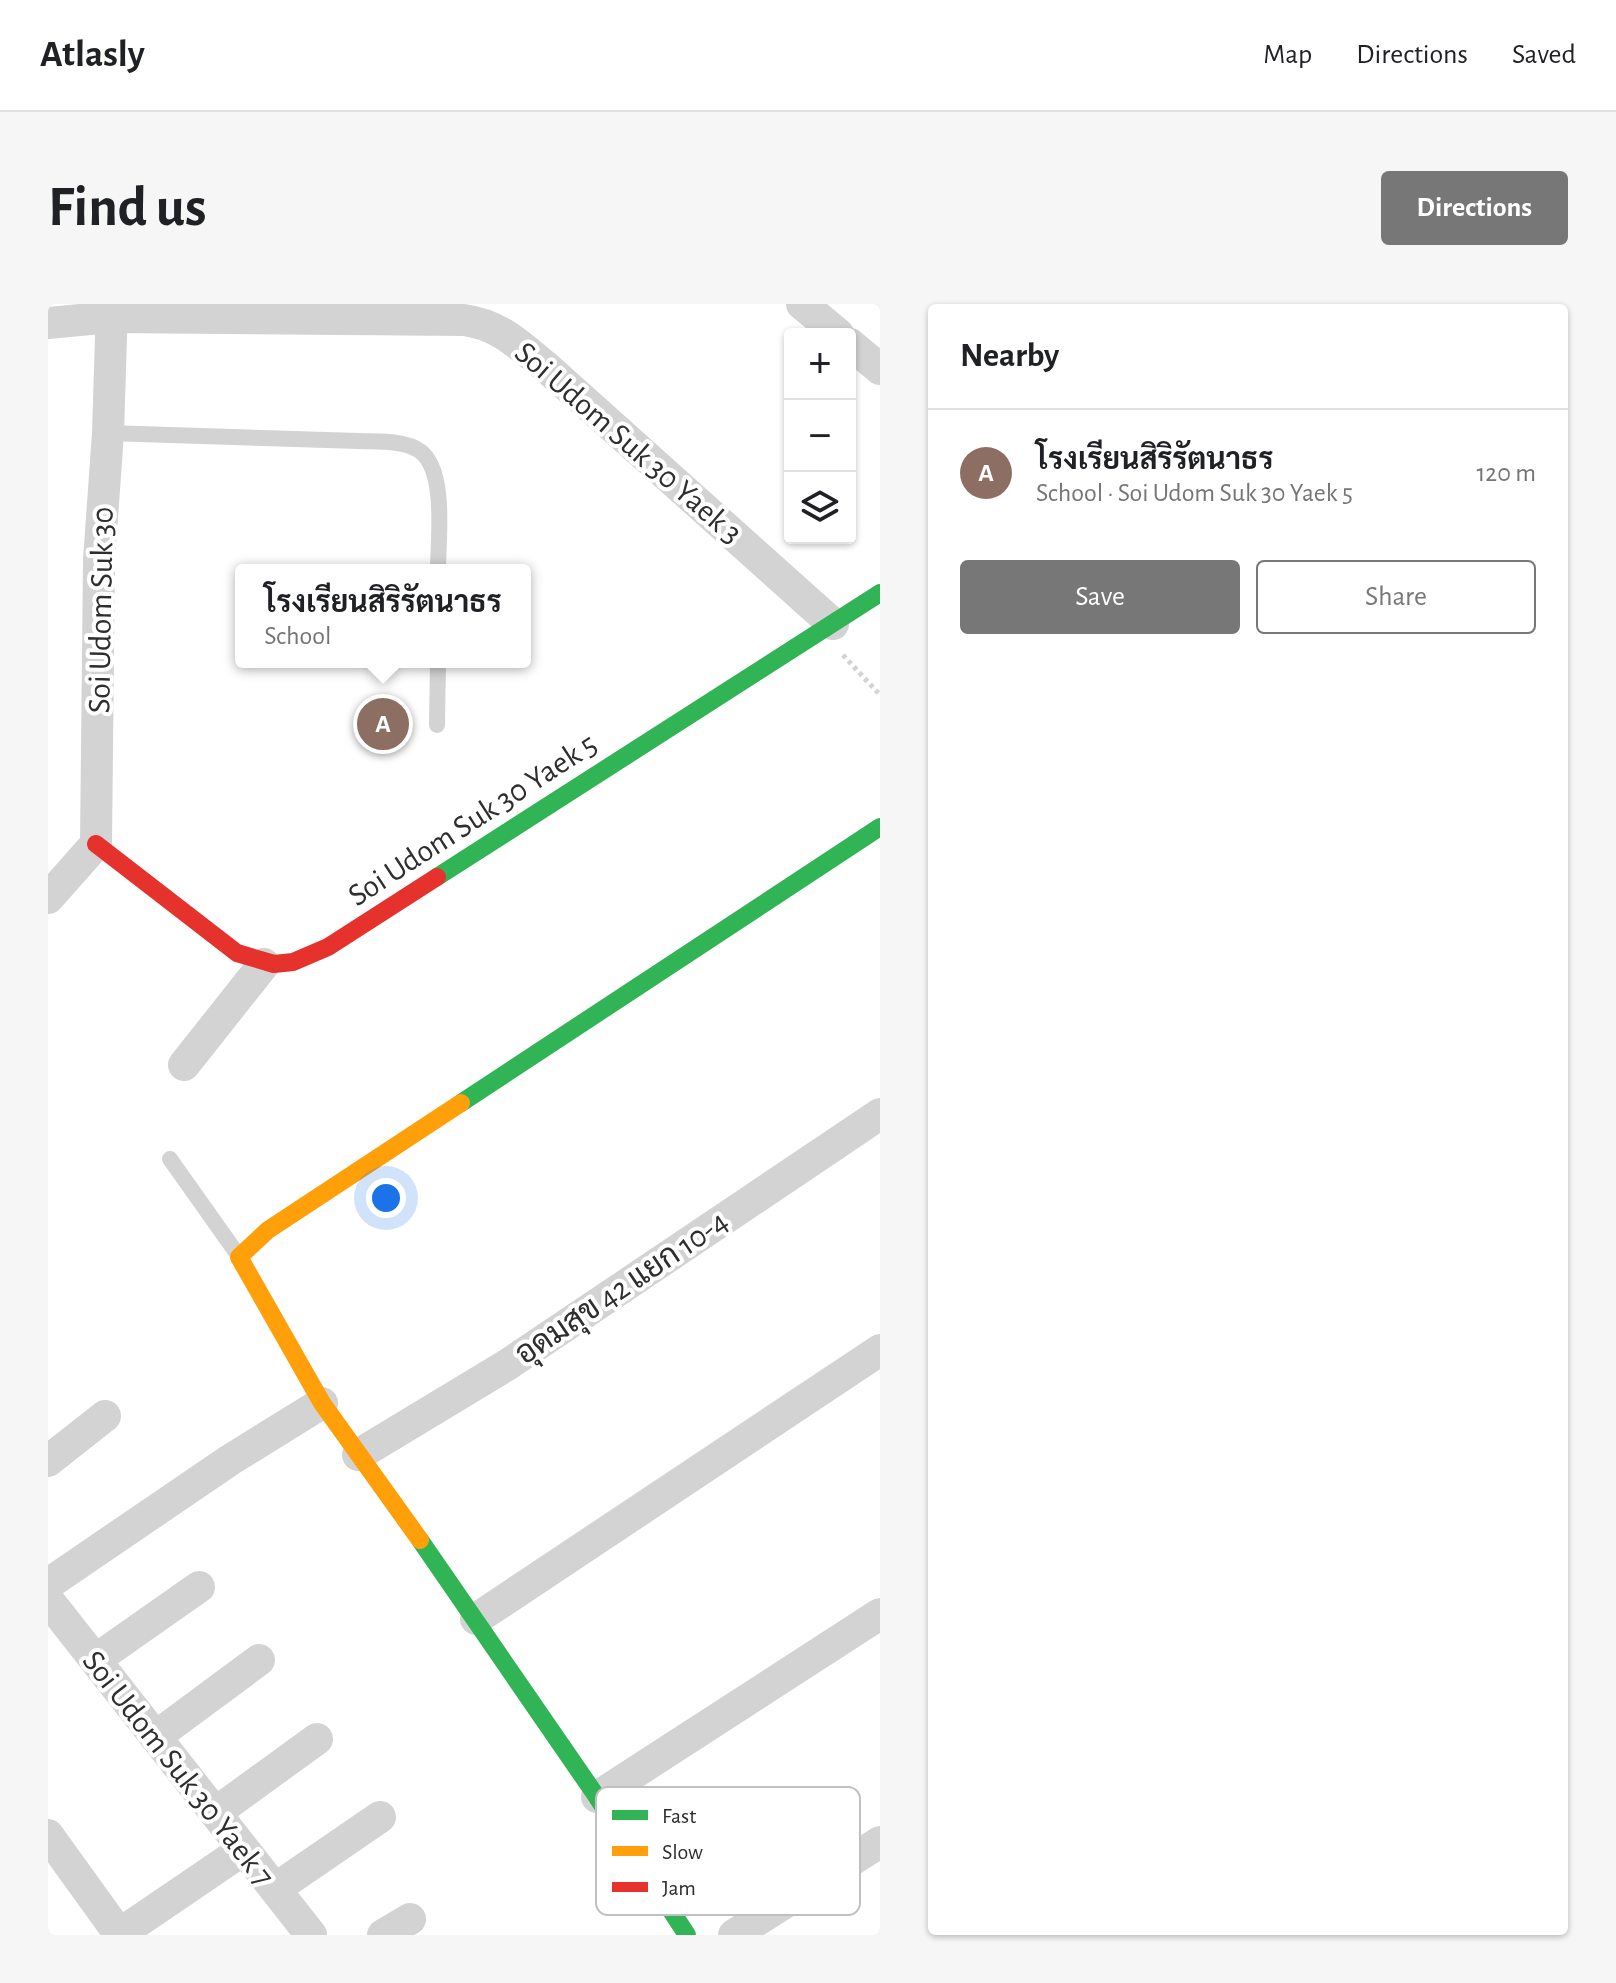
<!DOCTYPE html>
<html lang="en">
<head>
<meta charset="utf-8">
<style>
	body { margin:0; font-family:"Alegreya Sans",Sarabun,sans-serif; background:#f6f6f6; color:#202124 }
	.controls { position:absolute; right:24px; top:24px; display:grid; overflow:hidden; border-radius:8px; box-shadow:0 2px 6px #0004 }
	.controls button { width:72px; height:72px; display:grid; place-items:center; padding:0; border:0; border-bottom:2px solid #e0e0e0; background:#fff; color:#202124; font:40px sans-serif }
	.you { position:absolute; left:338px; top:894px; width:28px; height:28px; margin:-20px; border:6px solid #fff; border-radius:50%; background:#1a73e8; box-shadow:0 0 0 12px #1a73e833 }
	.badge { display:grid; place-items:center; width:52px; height:52px; border-radius:50%; background:#777; color:#fff; font-size:26px; font-weight:700 }
	.pin { position:absolute; translate:-50% -50%; border:4px solid #fff; box-shadow:0 2px 8px #0006 }
	.popup { position:absolute; left:187px; top:260px; width:296px; height:104px; box-sizing:border-box; display:grid; place-content:center; border-radius:8px; background:#fff; filter:drop-shadow(0 2px 6px #0005); font-size:26px; white-space:nowrap; color:#757577 }
	.popup b { font-size:30px; color:#202124 }
	.popup::after { content:''; position:absolute; left:50%; top:100%; margin-left:-16px; border:16px solid transparent; border-top-color:#fff }
	.list { margin:0; padding:0; list-style:none }
	h2 { display:flex; justify-content:space-between; align-items:center; height:104px; margin:0; padding:0 32px; font-size:34px }
	h2 small { font-size:26px; font-weight:400; color:#757577 }
	.list li { display:grid; grid-template-columns:52px 1fr auto; gap:24px; align-items:center; box-sizing:border-box; height:128px; padding:0 32px; border-top:2px solid #e0e0e0 }
	.list b { display:block; font-size:30px; white-space:nowrap }
	.list p { margin:0; font-size:26px; white-space:nowrap; color:#757577 }
	.list em { font-size:26px; font-style:normal; color:#757577 }
	.actions { display:flex; gap:16px; padding:24px 32px }
	.actions a { flex:1; padding:18px 0; border:2px solid #777; border-radius:8px; text-align:center; font-size:28px; color:#777 }
	.actions .main { background:#777; color:#fff }
	.icon { flex:none; width:44px; height:44px; fill:none; stroke:currentColor; stroke-width:2; stroke-linecap:round; stroke-linejoin:round }
	.map { position:relative; flex:none; width:832px; height:1631px; overflow:hidden; border-radius:8px }
	header { display:flex; align-items:center; gap:48px; box-sizing:border-box; height:112px; padding:0 40px; background:#fff; border-bottom:2px solid #e0e0e0 }
	header strong { font-size:38px }
	nav { display:flex; gap:44px; margin-inline-start:auto; font-size:28px }
	.intro { display:flex; align-items:center; justify-content:space-between; box-sizing:border-box; height:192px; padding:0 48px }
	h1 { margin:0; font-size:56px }
	.button { padding:20px 36px; border-radius:8px; background:#777; color:#fff; font-size:28px; font-weight:700 }
	main { display:flex; gap:48px; padding:0 48px }
	aside { flex:1; background:#fff; border-radius:8px; box-shadow:0 2px 6px #0004 }
	.map>svg:first-child { display:block }
	.lines { fill:none; stroke-linecap:round; stroke-linejoin:round }
	.path { stroke:#d3d3d3; stroke-width:5; stroke-dasharray:4 4; stroke-linecap:butt }
	.lane { stroke:#d3d3d3; stroke-width:16 }
	.street { stroke:#d3d3d3; stroke-width:32 }
	.fast { stroke:#30b455; stroke-width:18 }
	.slow { stroke:#ff9f0a; stroke-width:18 }
	.jam { stroke:#e5322d; stroke-width:18 }
	.labels { text-anchor:middle; stroke-width:8; stroke-linejoin:round; paint-order:stroke }
	.street-label { font-size:32px; fill:#2e2e2e; stroke:#fff }
	.key { fill:#fff; stroke:#c0c0c0; stroke-width:2 }
	.key-label { font-size:22px; fill:#2e2e2e }
</style>
</head>
<body>
<header>
<strong>Atlasly</strong>
<nav><a>Map</a><a>Directions</a><a>Saved</a></nav>
</header>
<div class="intro"><h1>Find us</h1><a class="button">Directions</a></div>
<main>
<div class="map">
<svg width="832" height="1631" viewBox="0 0 832 1631">
	<rect width="100%" height="100%" fill="#fff"/>
	<g class="lines">
		<path class="path" d="M795 351 832 391"/>
		<path class="lane" d="M60 129 311 137C330 138 356 136 372 147 399 167 390 236 390 266
			M389 421 390 358
			M122 855 190 951"/>
		<path class="street" d="M754 0 790 30
			M0 19 63 13 416 16C452 21 471 41 498 63L785 320
			M802 40 832 65
			M0 594 48 540 51 256 60 129 64 0
			M136 761 216 660
			M310 1151 459 1061 832 810
			M0 1157 57 1112
			M0 1280 182 1156 274 1099
			M0 1296 263 1631
			M428 1315 832 1046
			M47 1356 151 1283
			M107 1433 211 1356
			M549 1493 832 1310
			M167 1509 269 1435
			M0 1531 72 1631
			M227 1585 332 1513
			M70 1631 195 1546
			M335 1631 362 1615
			M686 1631 832 1538"/>
		<path class="fast" d="M389 573 832 289
			M413 799 832 523
			M372 1236 549 1493 639 1631"/>
		<path class="slow" d="M372 1236 274 1099 191 953 220 926 413 799"/>
		<path class="jam" d="M48 540 189 649 226 660 245 658 280 643 389 573"/>
	</g>
	<g class="labels">
		<g class="street-label">
			<text transform="translate(581 138) rotate(41)" y="11">Soi Udom Suk 30 Yaek 3</text>
			<text transform="translate(52 306) rotate(-89)" y="11">Soi Udom Suk 30</text>
			<text transform="translate(424 515) rotate(-33)" y="11">Soi Udom Suk 30 Yaek 5</text>
			<text transform="translate(573 983) rotate(-34)" y="11">อุดมสุข 42 แยก 10-4</text>
			<text transform="translate(131 1464) rotate(52)" y="11">Soi Udom Suk 30 Yaek 7</text>
		</g>
	</g>
	<rect x="548" y="1483" width="264" height="128" rx="12" class="key"/>
	<rect x="564" y="1506" width="36" height="10" fill="#30b455"/>
	<rect x="564" y="1542" width="36" height="10" fill="#ff9f0a"/>
	<rect x="564" y="1578" width="36" height="10" fill="#e5322d"/>
	<g class="key-label">
		<text x="614" y="1519">Fast</text>
		<text x="614" y="1555">Slow</text>
		<text x="614" y="1591">Jam</text>
	</g>
</svg>
<div class="controls">
<button>+</button>
<button>−</button>
<button><svg class="icon" aria-label="layers" viewBox="0 0 24 24"><path d="M12 4l9 5-9 5-9-5zM3 14l9 5 9-5"/></svg></button>
</div>
<div class="you"></div>
<div class="pin badge" style="left:335px;top:420px;background:#8d6e63">A</div>
<div class="popup"><b>โรงเรียนสิริรัตนาธร</b>School</div>
</div>
<aside>
<h2>Nearby<small></small></h2>
<ul class="list">
<li><span class="badge" style="background:#8d6e63">A</span><div><b>โรงเรียนสิริรัตนาธร</b><p>School · Soi Udom Suk 30 Yaek 5</p></div><em>120 m</em></li>
</ul>
<div class="actions"><a class="main">Save</a><a>Share</a></div>
</aside>
</main>
</body>
</html>
